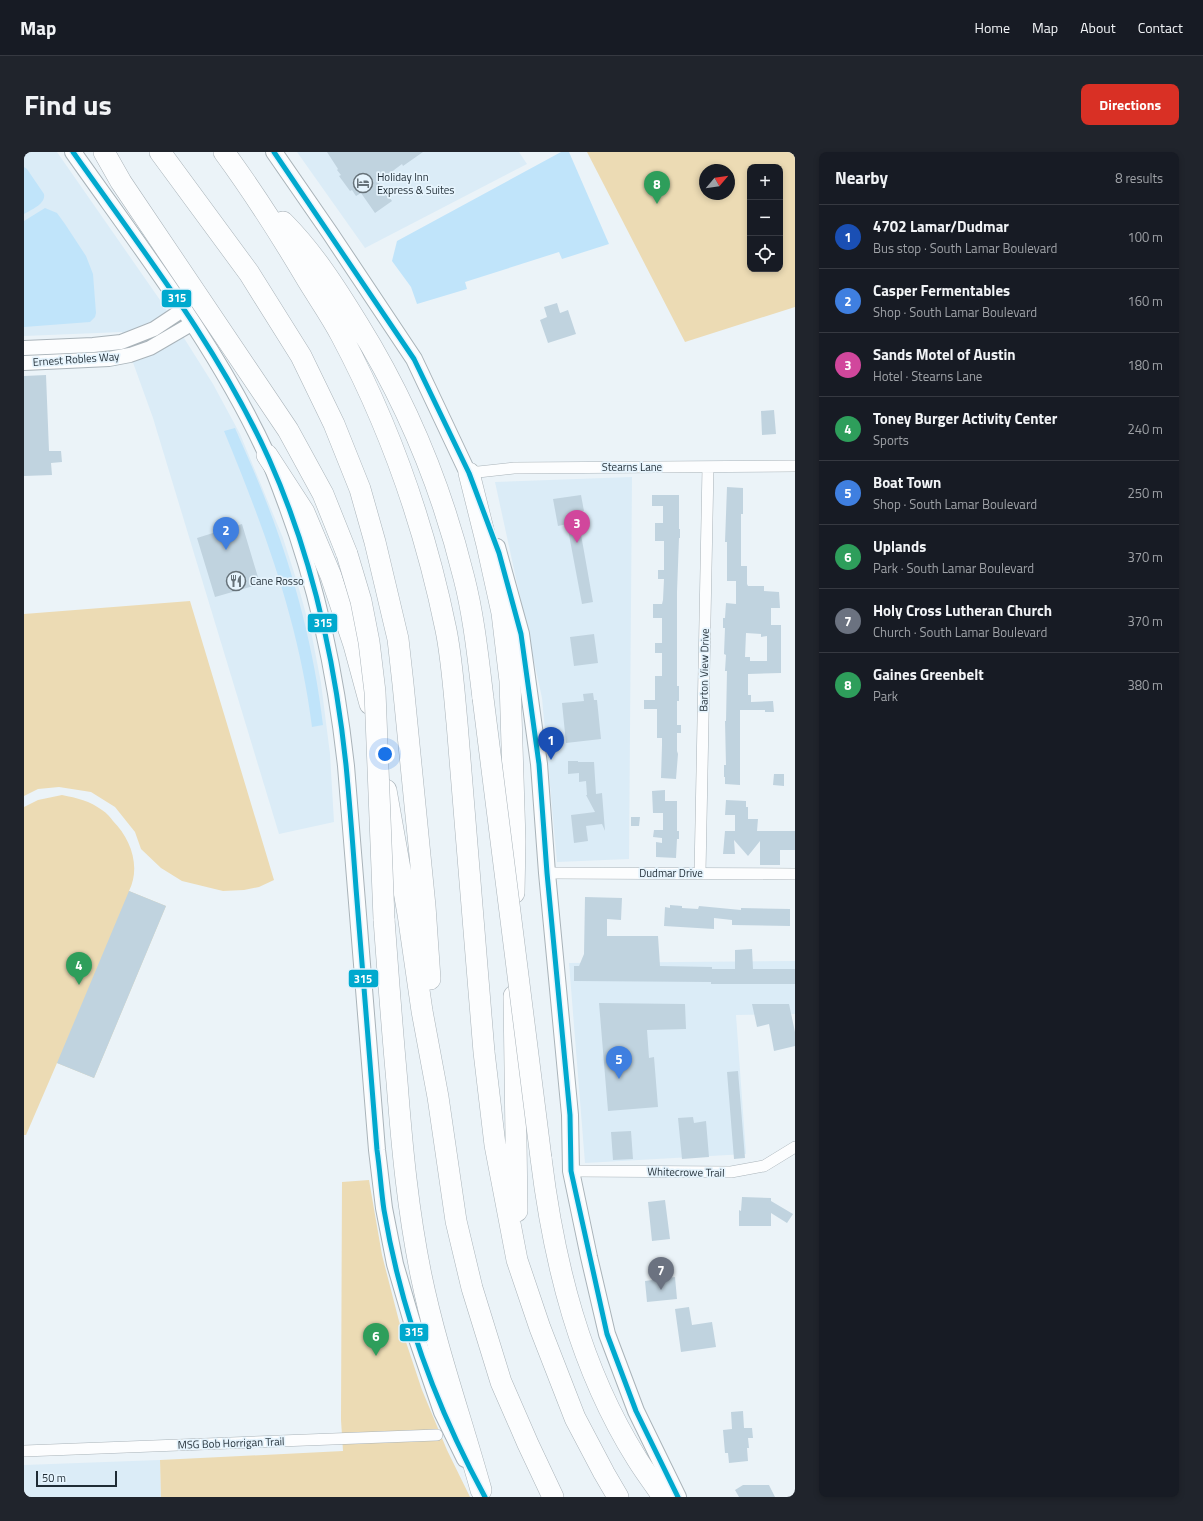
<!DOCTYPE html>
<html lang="en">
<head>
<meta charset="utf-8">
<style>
	body { margin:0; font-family:"Titillium Web",sans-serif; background:#20242c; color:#f1f3f6 }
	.controls { position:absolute; right:12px; top:12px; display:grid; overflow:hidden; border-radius:8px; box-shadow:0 2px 6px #0003 }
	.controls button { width:36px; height:36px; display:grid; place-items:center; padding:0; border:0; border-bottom:1px solid #363941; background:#171b24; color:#f1f3f6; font:20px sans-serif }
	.compass { position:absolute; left:675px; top:12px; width:36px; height:36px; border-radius:50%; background:#171b24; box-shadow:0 2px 6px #0003; rotate:61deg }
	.scale { position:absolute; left:12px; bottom:10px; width:81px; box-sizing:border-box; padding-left:4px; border:2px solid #1f2c35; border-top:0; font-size:11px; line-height:14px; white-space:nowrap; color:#1f2c35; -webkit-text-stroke:3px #e6f4fd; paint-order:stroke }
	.you { position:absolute; left:361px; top:602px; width:14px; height:14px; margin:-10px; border:3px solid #fff; border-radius:50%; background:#1a73e8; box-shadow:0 0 0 6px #1a73e833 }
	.badge { display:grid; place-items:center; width:26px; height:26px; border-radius:50%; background:#d93025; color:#fff; font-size:13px; font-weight:700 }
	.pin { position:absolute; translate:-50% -33px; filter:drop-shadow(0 1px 2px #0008) }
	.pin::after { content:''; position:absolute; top:21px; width:14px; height:12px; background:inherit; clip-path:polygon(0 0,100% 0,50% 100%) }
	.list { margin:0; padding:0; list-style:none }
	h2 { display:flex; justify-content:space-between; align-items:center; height:52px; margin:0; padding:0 16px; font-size:17px }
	h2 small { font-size:13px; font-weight:400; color:#9ea1a6 }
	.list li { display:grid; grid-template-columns:26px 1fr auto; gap:12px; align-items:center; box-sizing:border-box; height:64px; padding:0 16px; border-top:1px solid #363941 }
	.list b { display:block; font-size:15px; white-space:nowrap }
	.list p { margin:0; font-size:13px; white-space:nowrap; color:#9ea1a6 }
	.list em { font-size:13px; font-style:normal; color:#9ea1a6 }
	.icon { flex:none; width:22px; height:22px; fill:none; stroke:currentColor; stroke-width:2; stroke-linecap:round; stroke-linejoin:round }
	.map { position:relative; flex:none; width:771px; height:1345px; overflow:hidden; border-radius:8px }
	header { display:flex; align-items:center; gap:24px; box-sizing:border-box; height:56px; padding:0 20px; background:#171b24; border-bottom:1px solid #363941 }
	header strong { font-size:19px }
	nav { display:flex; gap:22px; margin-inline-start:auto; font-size:14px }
	.intro { display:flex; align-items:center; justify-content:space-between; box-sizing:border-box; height:96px; padding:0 24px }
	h1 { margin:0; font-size:28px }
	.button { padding:10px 18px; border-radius:8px; background:#d93025; color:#fff; font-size:14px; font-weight:700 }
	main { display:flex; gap:24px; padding:0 24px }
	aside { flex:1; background:#171b24; border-radius:8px; box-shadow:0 2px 6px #0003 }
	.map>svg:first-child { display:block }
	.built { fill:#dbecf7 }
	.green { fill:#ecdbb4; fill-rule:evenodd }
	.water { fill:#c0e4fa }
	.building { fill:#c0d3df; fill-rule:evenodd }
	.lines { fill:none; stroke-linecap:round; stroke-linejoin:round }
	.minor-casing { stroke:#a9b3b9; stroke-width:12 }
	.tertiary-casing { stroke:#a9b3b9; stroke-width:16 }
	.secondary-casing { stroke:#a9b3b9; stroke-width:18 }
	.motorway-casing { stroke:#a9b3b9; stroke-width:22 }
	.minor { stroke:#fcfdfe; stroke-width:11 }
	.tertiary { stroke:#fcfdfe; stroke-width:14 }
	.secondary { stroke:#fcfdfe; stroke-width:16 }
	.motorway { stroke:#fcfdfe; stroke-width:21 }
	.motorway-bridge-casing { stroke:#a9b3b9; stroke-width:22; stroke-linecap:butt }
	.motorway-bridge { stroke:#fcfdfe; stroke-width:21 }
	.bus-1-casing { stroke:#e6f4fd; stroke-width:8 }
	.bus-1 { stroke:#00a9ce; stroke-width:5 }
	.labels { text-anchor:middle; stroke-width:3.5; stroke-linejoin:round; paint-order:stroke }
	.poi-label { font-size:11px; fill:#1f2c35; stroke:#e6f4fd; text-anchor:start }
	.street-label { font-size:11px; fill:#1f2c35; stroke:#e6f4fd }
	.line-badge { stroke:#e6f4fd; stroke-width:1.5 }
	.badge-label { font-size:11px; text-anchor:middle; font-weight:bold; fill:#fff }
</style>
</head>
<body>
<header>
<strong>Map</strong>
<nav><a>Home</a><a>Map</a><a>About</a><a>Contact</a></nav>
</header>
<div class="intro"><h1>Find us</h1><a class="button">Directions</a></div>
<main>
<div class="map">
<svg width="771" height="1345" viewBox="0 0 771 1345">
	<rect width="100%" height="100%" fill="#ebf3f8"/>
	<path class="built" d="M0 0H33L136 148 189 232 216 282 259 386 274 433 288 484 297 531 306 602 310 670 255 682 129 266 98 180 0 184Z
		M273 0H495L503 12 341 96Z
		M608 325 605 707 533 710 518 546 471 330Z
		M771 809V862L712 863 722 1002 561 1011 545 811Z
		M136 1308 137 1345H0V1313Z"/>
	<path class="green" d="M563 0H771V155L661 190ZM726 15H756V117H726ZM681 18H705V42H681Z
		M166 449 250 728 235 735 220 738 199 739 158 729 137 716 117 697 111 680 91 655 67 640 35 635 14 637 0 644V462Z
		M38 643C53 646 66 649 78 658 83 661 86 665 89 669 107 687 117 715 105 739L142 754 70 926 33 911 2 983H0V655L14 648Z
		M345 1028 358 1103 375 1169 398 1238 423 1298 446 1345H137L136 1308 319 1299 317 1268 318 1030Z"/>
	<path class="water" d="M537 0H545L585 92 538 107 535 100 441 130 443 137 393 152 387 135 368 109 373 89Z
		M0 15 3 17 20 42C22 52 7 58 0 62Z
		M21 56 33 61 41 72 62 104 69 122 72 161 71 165 66 170 0 175V69Z
		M211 276C221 299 231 321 240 344 269 417 290 495 299 573L288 575C275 470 240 376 200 279Z"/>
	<path class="building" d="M303 0H399L379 14 378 12 354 30 368 49 351 61 337 41 332 44 328 38 326 39 315 24 317 23 313 18 314 17Z
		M533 151 536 161 544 158 552 182 524 191 516 168 523 165 520 155Z
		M22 223 25 299H37L38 310 27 311 28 323 0 324V224Z
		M750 258 752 282 738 283 737 259Z
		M703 335 719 336V362H717V414H723V432L724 434H740V439L755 440 756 456H747V473H757V521L724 522V543H727V550L749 549 750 560H741V558H716V633L701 632V625H700V613H702L701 569H702L703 519H701L702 503 700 502 701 476H699V466H701L702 451 712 452V429H703V390H701ZM722 481 737 482V485L743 484V509H726V505H721Z
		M557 343 560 359 553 360 569 450 558 452 543 372 534 374 529 347Z
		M628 343H655V377H656V386H655L653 440V534H655V549H653V573H657V581H653V599L654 602 652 627 637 626 638 593V586H633V557H620V548H631V524H638V501H631V491H638V466H629V452H638L639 448 640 427H634V418H640V389H631V371H639V354H628Z
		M218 372 236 432 191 445 173 386Z
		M570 482 574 511 550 514 546 485Z
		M569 541 570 548H573L577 587 542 591 538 551 560 549 559 542Z
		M544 609H554V610H570L572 642 578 641 581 679 578 672 562 674 564 689 550 691 547 663 571 660 562 643H563L562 629 555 630V621L544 622Z
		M750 622H760V634L749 633Z
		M641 638V649H653V679H655V687H653L652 706 632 705V690L638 691V686L629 685 630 678H639V661H629L628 639Z
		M702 648 722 649V655H724V667H734L733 679H771V698H756V713H736V689L724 704 710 688 711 702H699L701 679H711V663H701Z
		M607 665H616L615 674H607Z
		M105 739 142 754 70 926 33 911Z
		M561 745 598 746 597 768 583 767V784H634L636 814 688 815V817H711V798L728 797 729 817H771V832H687V830L550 829V814H555L560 802Z
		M646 753 658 754V756L674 757 675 754 717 758V756L766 757V774L708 773V768L690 766V777L640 774 641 755 646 756Z
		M575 851 661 852 662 877 623 878 625 906 630 905 634 955 584 959Z
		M728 852H765L771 880V894L750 899 745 872 733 875Z
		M714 919 721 1006 710 1007 703 920Z
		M669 965 670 971 682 969 685 1005 658 1007 654 966Z
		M607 979 609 1007 589 1008 587 980Z
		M718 1045 747 1046V1049L769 1062 763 1071 747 1061V1074H715V1058L717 1059Z
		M641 1048 646 1087 628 1089 624 1050Z
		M651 1125 653 1147 623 1150 621 1129Z
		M665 1155 668 1173 688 1170 692 1195 657 1200 651 1157Z
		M719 1259 720 1276H728L729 1286H724L725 1296H723L724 1309 705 1311 704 1301H701L699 1278 708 1277 707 1260Z
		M719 1333H745L751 1345H715L711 1338Z"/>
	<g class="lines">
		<g class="minor-casing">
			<path id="minor" d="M445 321 490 316 771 314
				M523 721 771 722
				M676 721 684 315
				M547 1019 707 1020 740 1014 771 995
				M0 1299 413 1283"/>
		</g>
		<g class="tertiary-casing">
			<path id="tertiary" d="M0 196 69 193 97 190 130 177 160 157
				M0 211 85 207 106 203 126 196 169 171"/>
		</g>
		<g class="secondary-casing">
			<path id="secondary" d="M49 0C118 98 193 194 243 303 250 318 256 335 262 351 294 436 312 523 322 614L353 998 360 1056 371 1112 393 1187 418 1260 441 1307
				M250 0 306 81 390 207 449 332
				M473 395 497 482 515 612 523 721 546 963 547 1019 565 1105 583 1182 612 1259 654 1345"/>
		</g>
		<g class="motorway-casing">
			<path id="motorway" d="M80 0 97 30 264 278 299 342 323 402
				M136 0 225 121 277 204 310 272 336 337 351 390 374 487 379 532 401 754 406 827
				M200 0C230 41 258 85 284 129 295 147 307 164 317 183 366 275 401 375 422 478 428 508 430 540 433 571L460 900 471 993 493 1108 516 1176 551 1266 580 1321 594 1345
				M259 70C289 100 312 136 334 172 383 251 418 336 440 426 450 465 454 506 459 546
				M243 303 280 360 307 424 330 493 346 552
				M445 321 463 393 478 461 486 529 491 689 490 741
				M362 638 384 762 398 859 414 945 432 1069 448 1136 477 1230 504 1292 529 1345
				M360 767C364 822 368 876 373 930 378 995 384 1059 397 1123 412 1196 437 1266 457 1338
				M490 844 493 1059
				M517 1006C530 1112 556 1216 613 1307 621 1320 631 1333 639 1345"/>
		</g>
		<use href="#minor" class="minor"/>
		<use href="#tertiary" class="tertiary"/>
		<use href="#secondary" class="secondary"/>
		<use href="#motorway" class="motorway"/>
		<g class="motorway-bridge-casing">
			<path id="motorway-bridge" d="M323 402 337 449 345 490 351 540 360 767
				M459 546 517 1006"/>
		</g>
		<use href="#motorway-bridge" class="motorway-bridge"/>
		<g class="bus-1-casing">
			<path id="bus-1" d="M49 0C119 99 195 196 245 307 288 403 311 509 322 613 326 654 329 695 332 736 339 823 346 911 353 998 356 1018 357 1038 360 1058 377 1159 412 1255 461 1345
				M250 0 390 207 445 321 475 401 497 482 515 612 523 721 546 963 547 1019 583 1182 612 1259 654 1345"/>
		</g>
		<use href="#bus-1" class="bus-1"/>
	</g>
	<defs>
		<g id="hotel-ring" transform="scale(1)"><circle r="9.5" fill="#e6f4fd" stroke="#667279" stroke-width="1.5"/><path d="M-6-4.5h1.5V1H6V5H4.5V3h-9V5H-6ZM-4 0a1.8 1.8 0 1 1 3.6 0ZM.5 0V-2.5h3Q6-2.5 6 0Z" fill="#667279"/></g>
		<g id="restaurant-ring" transform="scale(1)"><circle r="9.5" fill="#e6f4fd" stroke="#667279" stroke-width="1.5"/><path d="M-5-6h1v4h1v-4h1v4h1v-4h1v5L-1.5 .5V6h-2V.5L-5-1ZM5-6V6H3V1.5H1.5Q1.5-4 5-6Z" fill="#667279"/></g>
	</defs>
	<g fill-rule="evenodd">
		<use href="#hotel-ring" x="339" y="31"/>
		<use href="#restaurant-ring" x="212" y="429"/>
	</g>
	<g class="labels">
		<g class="poi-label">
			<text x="353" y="29">Holiday Inn<tspan x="353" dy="13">Express &amp; Suites</tspan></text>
			<text x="226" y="433">Cane Rosso</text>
		</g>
		<g class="street-label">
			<text transform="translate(52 207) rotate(-4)" y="4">Ernest Robles Way</text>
			<text x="608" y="319">Stearns Lane</text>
			<text transform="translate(680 518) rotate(-89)" y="4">Barton View Drive</text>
			<text x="647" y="725">Dudmar Drive</text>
			<text transform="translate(662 1020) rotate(1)" y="4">Whitecrowe Trail</text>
			<text transform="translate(207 1291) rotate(-2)" y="4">MSG Bob Horrigan Trail</text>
		</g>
	</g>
	<g class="line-badge">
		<rect x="137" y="137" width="31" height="19" rx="4" fill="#00a9ce"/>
		<rect x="283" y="461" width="31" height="20" rx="4" fill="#00a9ce"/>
		<rect x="324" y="817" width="31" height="19" rx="4" fill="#00a9ce"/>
		<rect x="375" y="1171" width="30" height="19" rx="4" fill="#00a9ce"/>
	</g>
	<g class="badge-label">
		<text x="153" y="150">315</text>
		<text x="299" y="475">315</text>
		<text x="339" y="831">315</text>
		<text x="390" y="1184">315</text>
	</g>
</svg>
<div class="controls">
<button>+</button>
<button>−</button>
<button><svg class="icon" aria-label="locate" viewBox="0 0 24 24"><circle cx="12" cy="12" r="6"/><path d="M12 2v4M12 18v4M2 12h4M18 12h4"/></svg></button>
</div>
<svg class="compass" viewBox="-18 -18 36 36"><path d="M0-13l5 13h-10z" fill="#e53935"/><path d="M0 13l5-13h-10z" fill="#9ea1a6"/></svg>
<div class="scale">50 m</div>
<div class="you"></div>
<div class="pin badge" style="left:527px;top:608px;background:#1a4fb4">1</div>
<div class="pin badge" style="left:202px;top:398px;background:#3f7fe0">2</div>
<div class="pin badge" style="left:553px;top:391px;background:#d1479c">3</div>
<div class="pin badge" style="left:55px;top:833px;background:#2e9e5b">4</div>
<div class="pin badge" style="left:595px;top:927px;background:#3f7fe0">5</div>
<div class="pin badge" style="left:352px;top:1204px;background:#2e9e5b">6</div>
<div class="pin badge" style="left:637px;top:1138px;background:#6b7280">7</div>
<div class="pin badge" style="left:633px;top:52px;background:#2e9e5b">8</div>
</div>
<aside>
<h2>Nearby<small>8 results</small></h2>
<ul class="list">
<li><span class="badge" style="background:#1a4fb4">1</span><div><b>4702 Lamar/Dudmar</b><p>Bus stop · South Lamar Boulevard</p></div><em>100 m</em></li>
<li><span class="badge" style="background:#3f7fe0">2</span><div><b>Casper Fermentables</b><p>Shop · South Lamar Boulevard</p></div><em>160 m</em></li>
<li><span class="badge" style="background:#d1479c">3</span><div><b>Sands Motel of Austin</b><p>Hotel · Stearns Lane</p></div><em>180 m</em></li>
<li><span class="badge" style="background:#2e9e5b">4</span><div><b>Toney Burger Activity Center</b><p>Sports</p></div><em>240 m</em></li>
<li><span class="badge" style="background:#3f7fe0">5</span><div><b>Boat Town</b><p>Shop · South Lamar Boulevard</p></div><em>250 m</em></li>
<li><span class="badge" style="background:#2e9e5b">6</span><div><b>Uplands</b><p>Park · South Lamar Boulevard</p></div><em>370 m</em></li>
<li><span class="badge" style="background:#6b7280">7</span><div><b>Holy Cross Lutheran Church</b><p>Church · South Lamar Boulevard</p></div><em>370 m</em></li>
<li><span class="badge" style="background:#2e9e5b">8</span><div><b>Gaines Greenbelt</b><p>Park</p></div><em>380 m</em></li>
</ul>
</aside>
</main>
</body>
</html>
